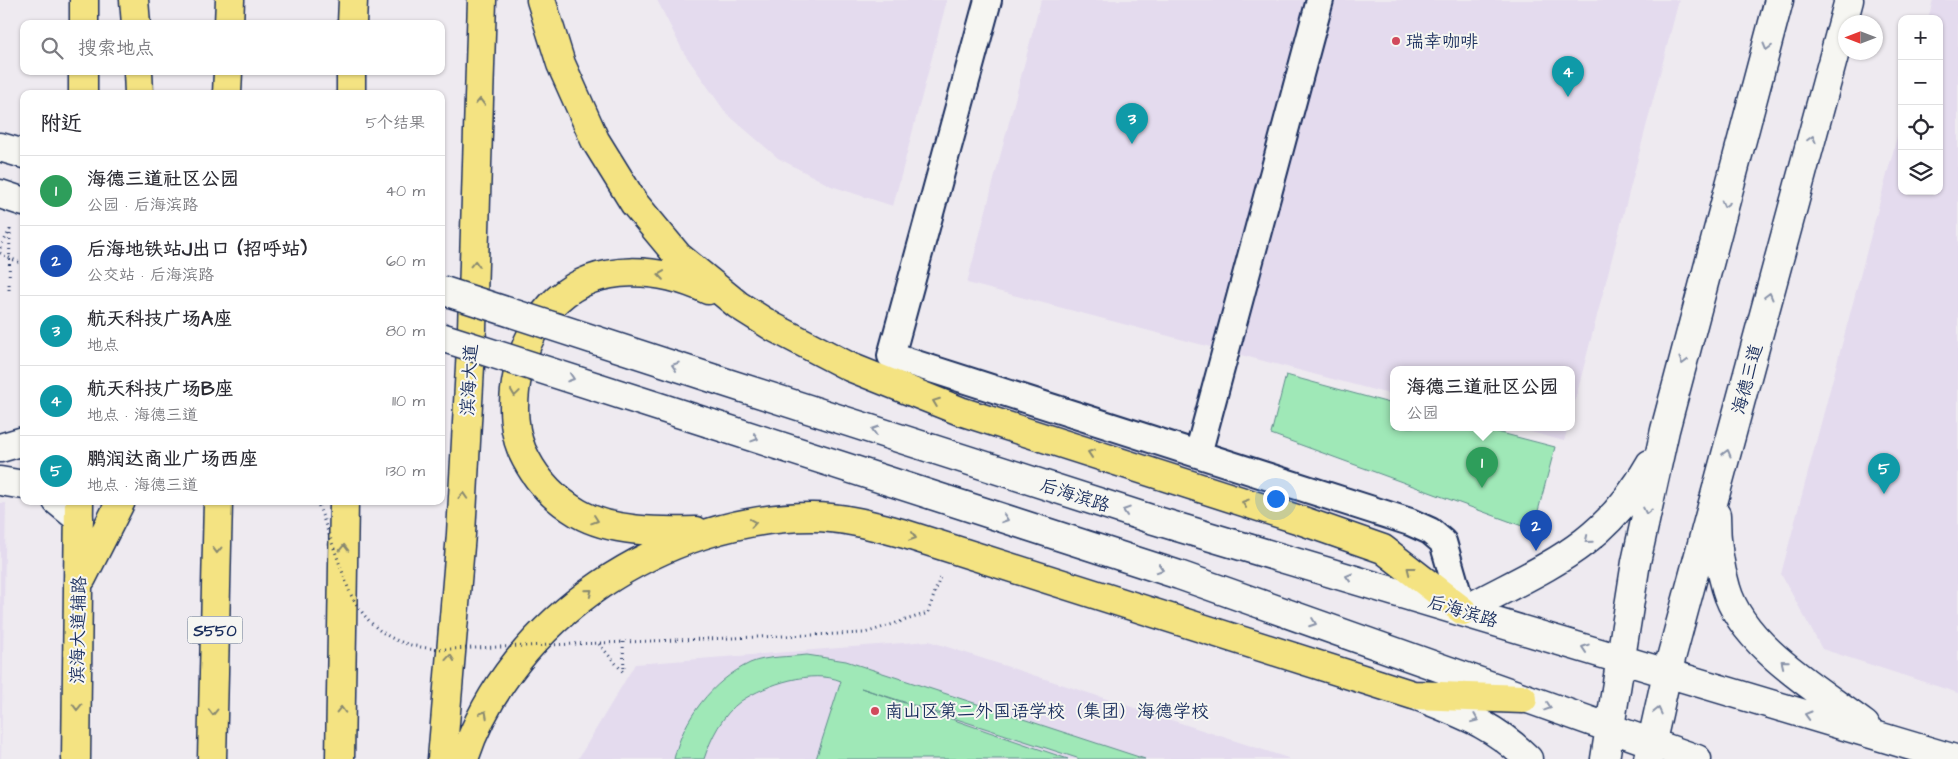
<!DOCTYPE html>
<html lang="zh">
<head>
<meta charset="utf-8">
<style>
	body { margin:0; font-family:"Architects Daughter","LXGW WenKai TC",sans-serif; background:#f2f2f3; color:#2b2b33 }
	.controls { position:absolute; right:15px; top:15px; display:grid; overflow:hidden; border-radius:10px; box-shadow:0 1px 4px #0004 }
	.controls button { width:45px; height:45px; display:grid; place-items:center; padding:0; border:0; border-bottom:1px solid #e1e1e2; background:#fff; color:#2b2b33; font:25px sans-serif }
	.compass { position:absolute; left:1838px; top:15px; width:45px; height:45px; border-radius:50%; background:#fff; box-shadow:0 1px 4px #0004; rotate:270deg }
	.you { position:absolute; left:1275px; top:498px; width:18px; height:18px; margin:-12px; border:4px solid #fff; border-radius:50%; background:#1a73e8; box-shadow:0 0 0 8px #1a73e833 }
	.badge { display:grid; place-items:center; width:32px; height:32px; border-radius:50%; background:#1a73e8; color:#fff; font-size:16px; font-weight:700 }
	.pin { position:absolute; translate:-50% -41px; filter:drop-shadow(0 1px 2px #0008) }
	.pin::after { content:''; position:absolute; top:26px; width:18px; height:15px; background:inherit; clip-path:polygon(0 0,100% 0,50% 100%) }
	.popup { position:absolute; left:1390px; top:366px; width:185px; height:65px; box-sizing:border-box; display:grid; place-content:center; border-radius:10px; background:#fff; filter:drop-shadow(0 1px 4px #0005); font-size:16px; white-space:nowrap; color:#7c7c81 }
	.popup b { font-size:19px; color:#2b2b33 }
	.popup::after { content:''; position:absolute; left:50%; top:100%; margin-left:-10px; border:10px solid transparent; border-top-color:#fff }
	.list { margin:0; padding:0; list-style:none }
	h2 { display:flex; justify-content:space-between; align-items:center; height:65px; margin:0; padding:0 20px; font-size:21px }
	h2 small { font-size:16px; font-weight:400; color:#7c7c81 }
	.list li { display:grid; grid-template-columns:32px 1fr auto; gap:15px; align-items:center; box-sizing:border-box; height:70px; padding:0 20px; border-top:1px solid #e1e1e2 }
	.list b { display:block; font-size:19px; white-space:nowrap }
	.list p { margin:0; font-size:16px; white-space:nowrap; color:#7c7c81 }
	.list em { font-size:16px; font-style:normal; color:#7c7c81 }
	.icon { flex:none; width:28px; height:28px; fill:none; stroke:currentColor; stroke-width:2; stroke-linecap:round; stroke-linejoin:round }
	.map { position:relative; flex:none; width:1958px; height:759px; overflow:hidden }
	.search { position:absolute; background:#fff; box-shadow:0 1px 4px #0004; left:20px; top:20px; width:425px; height:55px; display:flex; align-items:center; gap:12px; box-sizing:border-box; padding:0 18px; border-radius:10px; color:#7c7c81; font-size:19px }
	.panel { position:absolute; background:#fff; box-shadow:0 1px 4px #0004; left:20px; top:90px; width:425px; height:415px; border-radius:10px }
	.map>svg:first-child { display:block }
	.built { fill:#e4dbee }
	.green { fill:#9fe8b7; stroke:#5d8c8a }
	.lines { fill:none; stroke-linecap:round; stroke-linejoin:round }
	.street-casing { stroke:#1b2f5e; stroke-width:30 }
	.secondary-casing { stroke:#1b2f5e; stroke-width:31 }
	.primary-casing { stroke:#1b2f5e; stroke-width:31 }
	.highway-casing { stroke:#1b2f5e; stroke-width:31 }
	.path { stroke:#1b2f5e; stroke-width:3; stroke-dasharray:1 4; stroke-linecap:butt }
	.street { stroke:#f6f6f2; stroke-width:26 }
	.secondary { stroke:#f6f6f2; stroke-width:28 }
	.primary { stroke:#f4e382; stroke-width:28 }
	.highway { stroke:#f4e382; stroke-width:28 }
	.secondary-bridge-casing { stroke:#1b2f5e; stroke-width:31; stroke-linecap:butt }
	.path-bridge { stroke:#1b2f5e; stroke-width:3; stroke-dasharray:1 4; stroke-linecap:butt }
	.secondary-bridge { stroke:#f6f6f2; stroke-width:28 }
	.oneway { stroke:#8892a8 }
	.oneway2 { stroke:#888970 }
	.poi-dot { fill:#d1495b; stroke:#f6f6f2; stroke-width:2 }
	.labels { text-anchor:middle; stroke-width:4; stroke-linejoin:round; paint-order:stroke }
	.shield { fill:#f6f6f2; stroke:#5d6b8a; stroke-width:1 }
	.shield-label { font-size:16px; font-weight:bold; fill:#1b2f5e }
	.poi-label { font-size:18px; fill:#1b2f5e; stroke:#f6f6f2; text-anchor:start }
	.street-label { font-size:18px; fill:#1b2f5e; stroke:#f6f6f2 }
</style>
</head>
<body>
<div class="map">
<svg width="1958" height="759" viewBox="0 0 1958 759">
	<rect width="100%" height="100%" fill="#eeeaf0"/>
	<filter id="ink" filterUnits="userSpaceOnUse"><feTurbulence type="fractalNoise" baseFrequency=".02" numOctaves="2"/><feDisplacementMap in="SourceGraphic" scale="10" xChannelSelector="R" yChannelSelector="G"/><feConvolveMatrix kernelMatrix="1 2 1 2 8 2 1 2 1" color-interpolation-filters="sRGB"/></filter>
	<g filter="url(#ink)">
		<path class="built" d="M657 0H947L893 206 831 186 778 158 726 113 684 53Z
			M1041 0H1679L1571 416V369H1393V395L967 283Z
			M1933 0H1958V693L1822 649 1781 574 1902 118V191H1939V19H1928Z
			M1512 427H1568L1564 441Z
			M0 503H6L1 759H0Z
			M929 641 1288 758V759H578L635 664Z"/>
		<path class="green" d="M1286 375 1393 404V427H1478L1555 447 1533 530 1271 434Z
			M807 655 846 661 1145 759H1080L861 688 1068 759H816L841 681C812 669 767 684 741 701 722 715 711 738 704 759H674C683 719 712 681 750 663 766 656 790 657 807 655Z"/>
		<g class="lines">
			<g class="street-casing">
				<path id="street" d="M988 0 891 356 1410 522 1430 531 1443 542 1463 611
					M1198 454 1320 0"/>
			</g>
			<g class="secondary-casing">
				<path id="secondary" d="M0 147 24 154
					M0 194 24 202
					M721 381 1154 520 1955 759
					M709 423 1179 575 1697 759
					M0 448 24 441
					M0 481 24 485
					M57 501 79 519
					M1716 515C1716 539 1719 565 1726 588 1742 646 1819 690 1865 725
					M1463 611C1543 567 1603 549 1650 464
					M1417 696C1461 714 1493 724 1528 759
					M1605 759 1636 562 1665 430 1779 0
					M1648 759 1667 673 1849 0"/>
			</g>
			<g class="primary-casing">
				<path id="primary" d="M134 0 136 24
					M541 0 561 64 595 140 634 203 678 256 738 305 773 327 850 367 960 411 1300 520 1383 549 1463 611
					M84 24V0
					M138 71 139 94
					M83 94V71
					M696 531C659 532 611 532 578 513 556 500 538 482 526 459 500 413 519 333 558 299 599 262 661 268 708 290
					M82 578 121 501
					M76 759 79 501
					M442 759 461 534 472 329 482 0
					M464 759C510 617 666 517 812 517 844 517 875 526 905 534L1413 695 1523 699"/>
			</g>
			<g class="highway-casing">
				<path id="highway" d="M229 24 230 0
					M352 24 353 0
					M227 94 228 71
					M351 94V71
					M212 759 218 501
					M340 759 344 501"/>
			</g>
			<path class="path" d="M0 248 10 230
				M9 290 10 229
				M677 640 865 633 928 613 940 577
				M623 642 624 672
				M599 644 624 673"/>
			<use href="#street" class="street"/>
			<use href="#secondary" class="secondary"/>
			<use href="#primary" class="primary"/>
			<use href="#highway" class="highway"/>
			<g class="secondary-bridge-casing">
				<path id="secondary-bridge" d="M441 290 721 381
					M441 337 709 423"/>
			</g>
			<path class="path-bridge" d="M0 253 24 265
				M317 501 350 593C372 635 401 649 448 649L677 640"/>
			<use href="#secondary-bridge" class="secondary-bridge"/>
		</g>
		<defs><path id="oneway-chevron" d="M-2-3.5L2.5 0L-2 3.5" fill="none" stroke-width="1.6" stroke-linecap="round" stroke-linejoin="round" transform="scale(1.25)"/></defs>
		<g class="oneway">
			<use href="#oneway-chevron" transform="translate(1767 47) rotate(105)"/>
			<use href="#oneway-chevron" transform="translate(1812 139) rotate(-75)"/>
			<use href="#oneway-chevron" transform="translate(1725 204) rotate(105)"/>
			<use href="#oneway-chevron" transform="translate(1769 296) rotate(-75)"/>
			<use href="#oneway-chevron" transform="translate(1683 361) rotate(105)"/>
			<use href="#oneway-chevron" transform="translate(675 366) rotate(-162)"/>
			<use href="#oneway-chevron" transform="translate(571 378) rotate(18)"/>
			<use href="#oneway-chevron" transform="translate(875 430) rotate(-162)"/>
			<use href="#oneway-chevron" transform="translate(755 438) rotate(18)"/>
			<use href="#oneway-chevron" transform="translate(1727 453) rotate(-75)"/>
			<use href="#oneway-chevron" transform="translate(1126 511) rotate(-162)"/>
			<use href="#oneway-chevron" transform="translate(1647 511) rotate(102)"/>
			<use href="#oneway-chevron" transform="translate(1005 519) rotate(18)"/>
			<use href="#oneway-chevron" transform="translate(1588 540) rotate(141)"/>
			<use href="#oneway-chevron" transform="translate(1160 569) rotate(18)"/>
			<use href="#oneway-chevron" transform="translate(1349 577) rotate(-164)"/>
			<use href="#oneway-chevron" transform="translate(1313 623) rotate(20)"/>
			<use href="#oneway-chevron" transform="translate(1585 648) rotate(-162)"/>
			<use href="#oneway-chevron" transform="translate(1784 663) rotate(-141)"/>
			<use href="#oneway-chevron" transform="translate(1548 707) rotate(19)"/>
			<use href="#oneway-chevron" transform="translate(1658 711) rotate(-77)"/>
			<use href="#oneway-chevron" transform="translate(1808 715) rotate(-164)"/>
			<use href="#oneway-chevron" transform="translate(1475 719) rotate(22)"/>
		</g>
		<g class="oneway2">
			<use href="#oneway-chevron" transform="translate(480 102) rotate(-89)"/>
			<use href="#oneway-chevron" transform="translate(475 264) rotate(-88)"/>
			<use href="#oneway-chevron" transform="translate(661 275) rotate(-172)"/>
			<use href="#oneway-chevron" transform="translate(515 393) rotate(98)"/>
			<use href="#oneway-chevron" transform="translate(936 402) rotate(-159)"/>
			<use href="#oneway-chevron" transform="translate(1091 453) rotate(-162)"/>
			<use href="#oneway-chevron" transform="translate(463 496) rotate(-87)"/>
			<use href="#oneway-chevron" transform="translate(1245 503) rotate(-162)"/>
			<use href="#oneway-chevron" transform="translate(595 520) rotate(19)"/>
			<use href="#oneway-chevron" transform="translate(753 523) rotate(-9)"/>
			<use href="#oneway-chevron" transform="translate(913 537) rotate(18)"/>
			<use href="#oneway-chevron" transform="translate(344 548) rotate(-89)"/>
			<use href="#oneway-chevron" transform="translate(217 550) rotate(91)"/>
			<use href="#oneway-chevron" transform="translate(1410 570) rotate(-142)"/>
			<use href="#oneway-chevron" transform="translate(589 592) rotate(-39)"/>
			<use href="#oneway-chevron" transform="translate(450 658) rotate(-85)"/>
			<use href="#oneway-chevron" transform="translate(77 707) rotate(91)"/>
			<use href="#oneway-chevron" transform="translate(341 710) rotate(-89)"/>
			<use href="#oneway-chevron" transform="translate(213 712) rotate(91)"/>
			<use href="#oneway-chevron" transform="translate(484 714) rotate(-62)"/>
		</g>
	</g>
	<g class="poi-dot">
		<circle cx="1396" cy="41" r="5"/>
		<circle cx="875" cy="711" r="5"/>
	</g>
	<g class="labels">
		<rect class="shield" x="187.5" y="616.5" width="55" height="27" rx="4"/>
		<g class="shield-label">
			<text x="215" y="636">S550</text>
		</g>
		<g class="poi-label">
			<text x="1406" y="47">瑞幸咖啡</text>
			<text x="885" y="717">南山区第二外国语学校（集团）海德学校</text>
		</g>
		<g class="street-label">
			<text transform="translate(1747 379) rotate(-75)" y="6">海德三道</text>
			<text transform="translate(469 380) rotate(-87)" y="6">滨海大道</text>
			<text transform="translate(1075 495) rotate(18)" y="6">后海滨路</text>
			<text transform="translate(1463 611) rotate(17)" y="6">后海滨路</text>
			<text transform="translate(78 630) rotate(-89)" y="6">滨海大道辅路</text>
		</g>
	</g>
</svg>
<div class="controls">
<button>+</button>
<button>−</button>
<button><svg class="icon" aria-label="locate" viewBox="0 0 24 24"><circle cx="12" cy="12" r="6"/><path d="M12 2v4M12 18v4M2 12h4M18 12h4"/></svg></button>
<button><svg class="icon" aria-label="layers" viewBox="0 0 24 24"><path d="M12 4l9 5-9 5-9-5zM3 14l9 5 9-5"/></svg></button>
</div>
<svg class="compass" viewBox="-18 -18 36 36"><path d="M0-13l5 13h-10z" fill="#e53935"/><path d="M0 13l5-13h-10z" fill="#7c7c81"/></svg>
<div class="you"></div>
<div class="pin badge" style="left:1482px;top:488px;background:#2e9e5b">1</div>
<div class="popup"><b>海德三道社区公园</b>公园</div>
<div class="pin badge" style="left:1536px;top:551px;background:#1a4fb4">2</div>
<div class="pin badge" style="left:1132px;top:144px;background:#0f9aa8">3</div>
<div class="pin badge" style="left:1568px;top:97px;background:#0f9aa8">4</div>
<div class="pin badge" style="left:1884px;top:494px;background:#0f9aa8">5</div>
<div class="search"><svg class="icon" aria-label="search" viewBox="0 0 24 24"><circle cx="10" cy="10" r="6"/><path d="M15 15l6 6"/></svg>搜索地点</div>
<section class="panel">
<h2>附近<small>5个结果</small></h2>
<ul class="list">
<li><span class="badge" style="background:#2e9e5b">1</span><div><b>海德三道社区公园</b><p>公园 · 后海滨路</p></div><em>40 m</em></li>
<li><span class="badge" style="background:#1a4fb4">2</span><div><b>后海地铁站J出口 (招呼站)</b><p>公交站 · 后海滨路</p></div><em>60 m</em></li>
<li><span class="badge" style="background:#0f9aa8">3</span><div><b>航天科技广场A座</b><p>地点</p></div><em>80 m</em></li>
<li><span class="badge" style="background:#0f9aa8">4</span><div><b>航天科技广场B座</b><p>地点 · 海德三道</p></div><em>110 m</em></li>
<li><span class="badge" style="background:#0f9aa8">5</span><div><b>鹏润达商业广场西座</b><p>地点 · 海德三道</p></div><em>130 m</em></li>
</ul>
</section>
</div>
</body>
</html>
